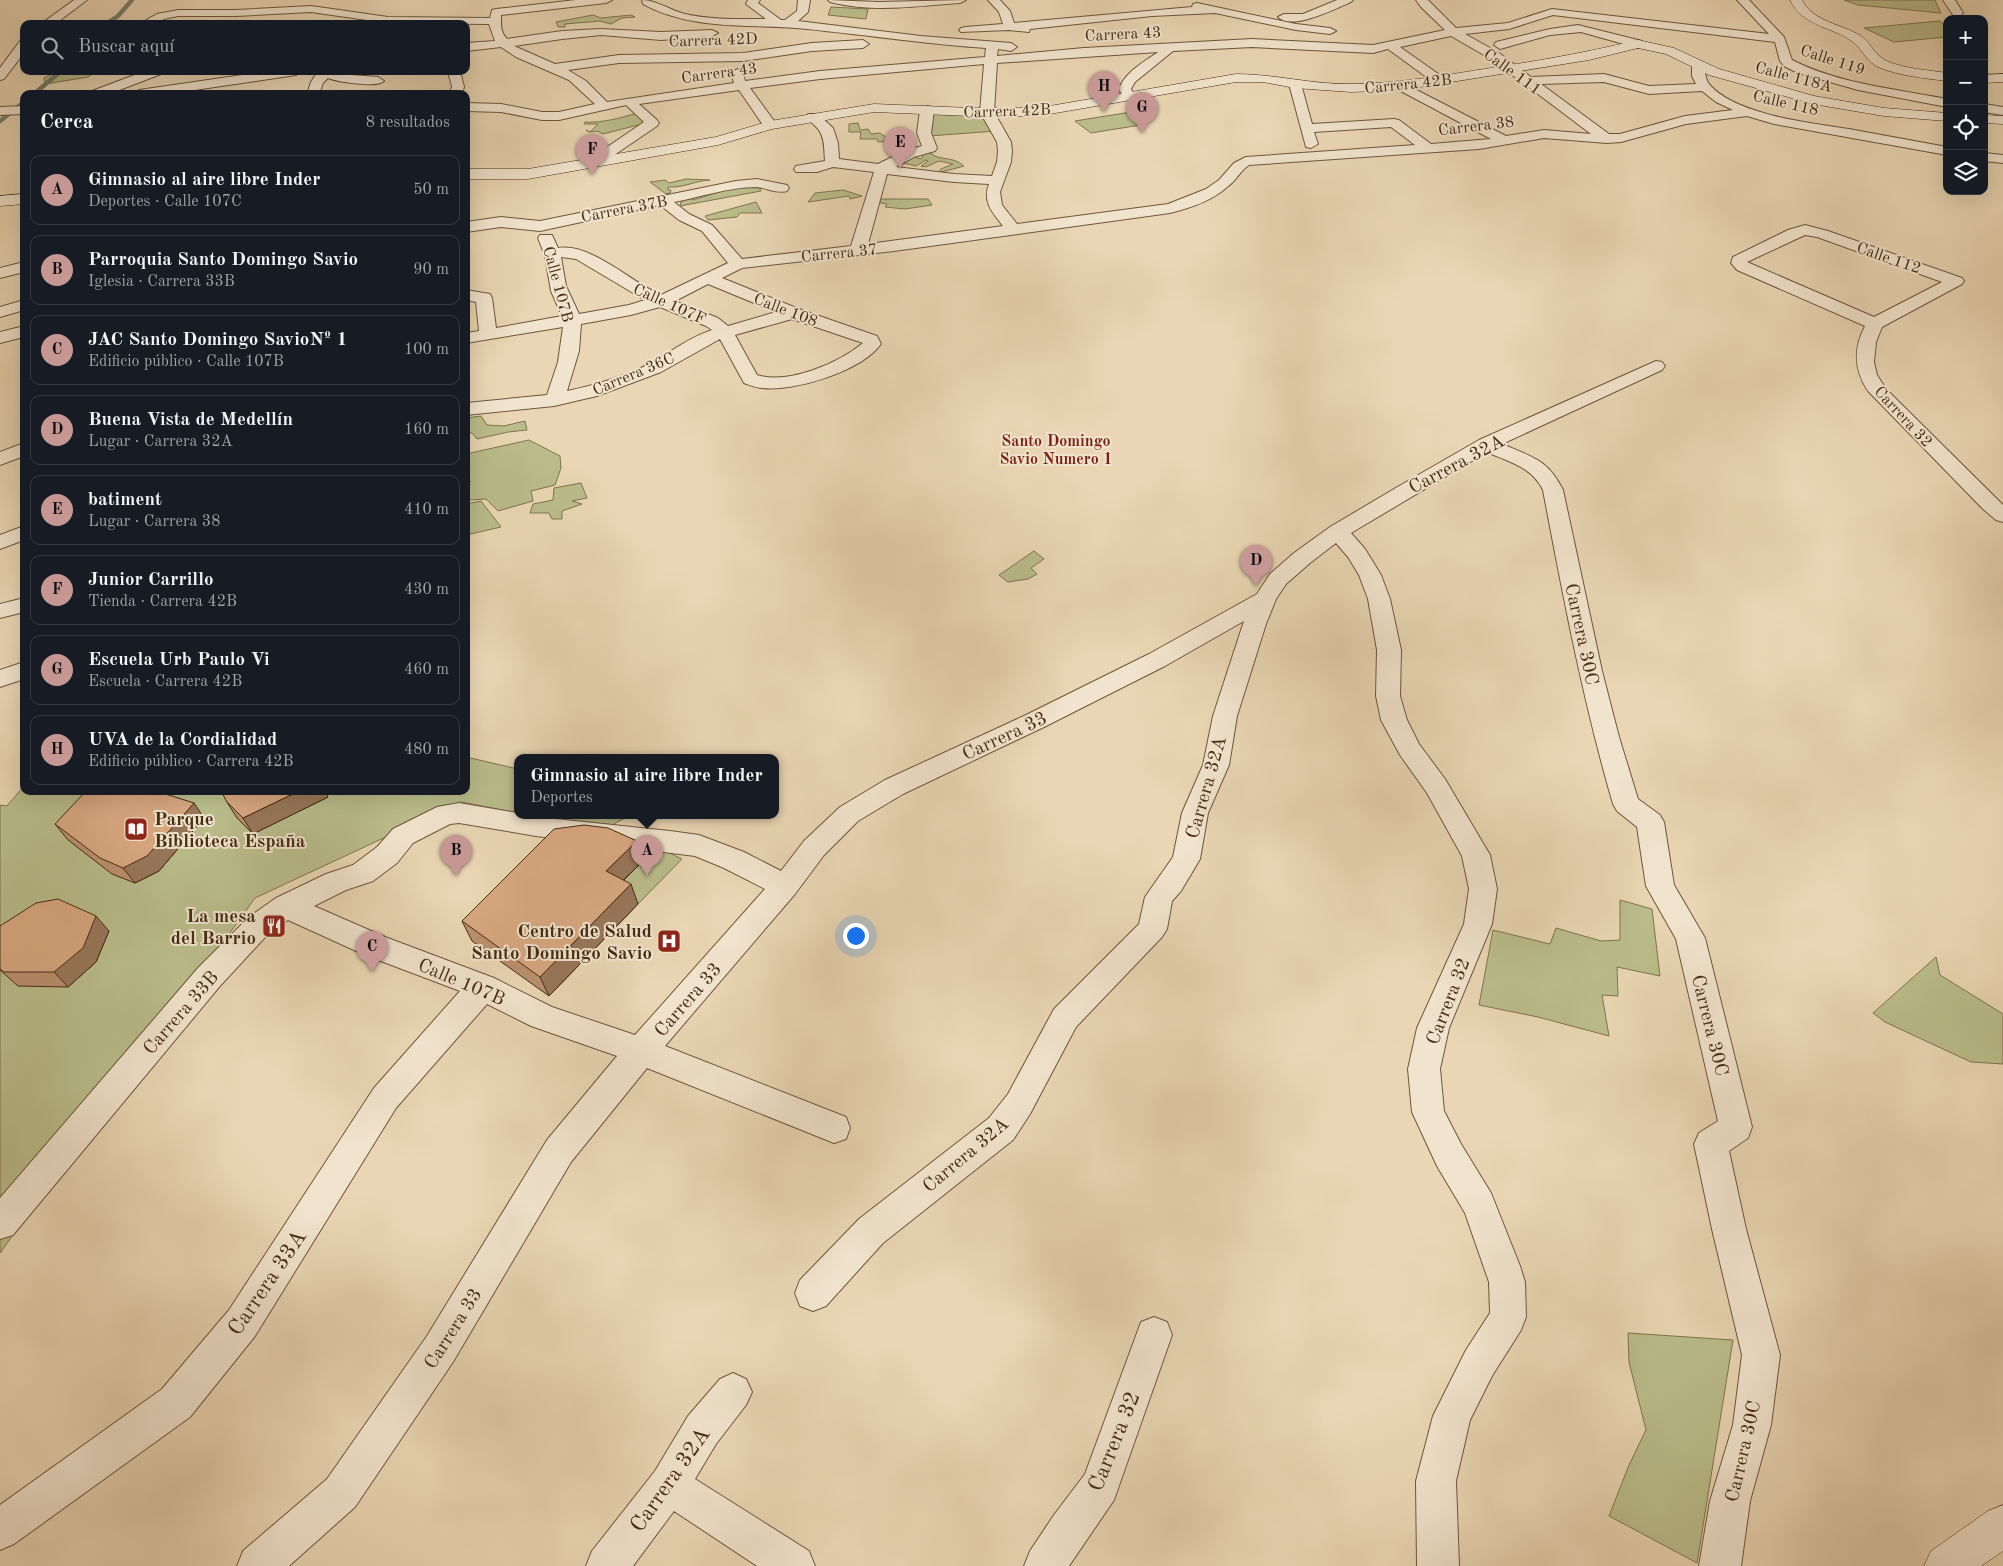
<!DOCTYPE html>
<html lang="es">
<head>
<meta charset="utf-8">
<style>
	body { margin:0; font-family:"Old Standard TT",serif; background:#20242c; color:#f1f3f6 }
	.controls { position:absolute; right:15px; top:15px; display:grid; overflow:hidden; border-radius:10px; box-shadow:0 5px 20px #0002 }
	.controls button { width:45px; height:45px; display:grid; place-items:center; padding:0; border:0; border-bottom:1px solid #363941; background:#171b24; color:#f1f3f6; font:25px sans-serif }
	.you { position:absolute; left:855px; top:935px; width:18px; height:18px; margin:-12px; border:4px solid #fff; border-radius:50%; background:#1a73e8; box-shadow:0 0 0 8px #1a73e833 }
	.badge { display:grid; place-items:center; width:32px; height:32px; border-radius:50%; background:#c59692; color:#111; font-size:16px; font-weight:700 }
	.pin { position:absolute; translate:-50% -41px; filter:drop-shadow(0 1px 2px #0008) }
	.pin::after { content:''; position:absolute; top:26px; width:18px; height:15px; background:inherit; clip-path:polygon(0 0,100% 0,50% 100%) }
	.popup { position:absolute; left:514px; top:754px; width:265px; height:65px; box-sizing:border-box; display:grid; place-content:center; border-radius:10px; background:#171b24; filter:drop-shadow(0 1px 4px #0005); font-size:16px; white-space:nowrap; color:#9ea1a6 }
	.popup b { font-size:19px; color:#f1f3f6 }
	.popup::after { content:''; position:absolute; left:50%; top:100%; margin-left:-10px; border:10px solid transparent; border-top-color:#171b24 }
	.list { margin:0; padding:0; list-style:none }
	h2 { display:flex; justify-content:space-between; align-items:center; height:65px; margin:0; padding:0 20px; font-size:21px }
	h2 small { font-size:16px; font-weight:400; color:#9ea1a6 }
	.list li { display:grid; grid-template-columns:32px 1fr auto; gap:15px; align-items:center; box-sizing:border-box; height:70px; margin:0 10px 10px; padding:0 10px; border:1px solid #363941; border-radius:10px }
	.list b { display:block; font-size:19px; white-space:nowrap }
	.list p { margin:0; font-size:16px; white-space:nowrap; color:#9ea1a6 }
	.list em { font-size:16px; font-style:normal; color:#9ea1a6 }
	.icon { flex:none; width:28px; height:28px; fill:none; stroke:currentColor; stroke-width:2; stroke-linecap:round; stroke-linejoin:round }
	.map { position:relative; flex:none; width:2003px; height:1566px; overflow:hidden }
	.search { position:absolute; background:#171b24; box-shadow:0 5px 20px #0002; left:20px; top:20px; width:450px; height:55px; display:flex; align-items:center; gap:12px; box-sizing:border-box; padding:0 18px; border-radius:10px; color:#9ea1a6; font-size:19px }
	.panel { position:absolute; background:#171b24; box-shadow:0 5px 20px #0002; left:20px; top:90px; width:450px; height:705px; border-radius:10px }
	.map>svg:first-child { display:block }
	.green { fill:#babd8b; stroke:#807450 }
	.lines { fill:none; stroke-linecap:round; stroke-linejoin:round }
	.stream { stroke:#778071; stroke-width:4.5 }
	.street-casing { stroke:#6e563c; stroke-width:2 }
	.secondary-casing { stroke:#452b14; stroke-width:1 }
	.street { fill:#f1e4ce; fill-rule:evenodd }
	.secondary { fill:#f1e4ce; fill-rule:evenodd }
	.wall { fill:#bb906f; stroke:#452b14 }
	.shaded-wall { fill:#98765a; stroke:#452b14 }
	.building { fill:#d9a881; stroke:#452b14 }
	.labels { text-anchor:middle; stroke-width:4; stroke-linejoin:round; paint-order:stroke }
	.far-street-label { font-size:16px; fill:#452b14; stroke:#f1e4ce }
	.far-neighbourhood-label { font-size:16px; font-weight:bold; fill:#7a1f14; stroke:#f1e4ce }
	.street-label { font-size:19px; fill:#452b14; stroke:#f1e4ce }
	.poi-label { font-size:19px; font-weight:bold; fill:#452b14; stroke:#f1e4ce; text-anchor:end }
	.near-street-label { font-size:22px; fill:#452b14; stroke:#f1e4ce }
</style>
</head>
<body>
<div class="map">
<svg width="2003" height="1566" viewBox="0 0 2003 1566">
	<rect width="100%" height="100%" fill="#ead6b4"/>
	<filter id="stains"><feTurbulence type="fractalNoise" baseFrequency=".004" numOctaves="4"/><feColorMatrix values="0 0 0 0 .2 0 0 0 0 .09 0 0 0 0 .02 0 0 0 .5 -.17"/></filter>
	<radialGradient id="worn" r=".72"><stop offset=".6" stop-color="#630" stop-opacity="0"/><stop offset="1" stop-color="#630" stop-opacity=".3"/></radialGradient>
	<path class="green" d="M1844 0H1935L1941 13 1858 5Z
		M831 7 868 9 866 19 828 15Z
		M593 15 601 18 631 15 635 17 622 18 611 24 600 21 565 24V27H558L556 22Z
		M1939 21 1947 25V37L1894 42 1864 28Z
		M52 71H96L88 77 45 84 44 78 54 73Z
		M930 111 986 113 996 131 929 136Z
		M1131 112 1147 124 1091 133 1075 121Z
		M637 113 646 123 603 134 597 131 590 132 586 130 590 132 598 124H584L585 122C603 123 620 118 637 113Z
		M858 123 860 130 868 129 871 134 880 133 891 141 878 142 877 139H860L861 132H849V124Z
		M930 153C942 162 951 155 964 166L938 173 941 169 953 164 939 161 926 167 921 166 928 161 926 160 916 166 899 162 910 156 921 159 924 154Z
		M686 179 710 180C694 181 684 188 668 187V190H671L670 193 666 194 650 182 665 180 669 183Z
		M758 186 761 191 680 206 681 202 690 197 693 200 729 189Z
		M843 190 862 196 850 199 849 196 808 202 815 193Z
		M877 199H928L932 205 905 209 885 207 887 204 876 202Z
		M756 202 762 213H740L737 217 708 220 705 216Z
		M481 416 487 425 504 426 525 421 527 430 508 432 477 439 472 433H466V418Z
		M529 440 560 456 561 468 555 485 531 491 533 501 498 511 486 499 470 500 466 494V484L471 482 466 477V454Z
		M581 483 587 498 572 501 582 504 562 511V519H552L549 513H530L533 504 553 500 554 488Z
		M481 501 501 527 466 535V504Z
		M1034 551 1044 559 1031 568 1037 574 1028 579 1008 582 999 575Z
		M466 757 518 769V813L461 802 255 898 0 1253V805L7 806 24 786V791H466Z
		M525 815H631L602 830Z
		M657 847 682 859 638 904 613 890Z
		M1620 900 1652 909 1660 976 1617 967 1618 996 1602 995 1609 1036 1538 1017 1479 1005 1493 930 1550 944 1556 928 1601 941 1620 940Z
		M1936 957 1940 975 2003 1014V1064L1971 1062 1885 1022 1873 1013Z
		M1628 1333 1733 1340 1697 1563 1609 1516 1629 1465 1646 1430 1629 1362Z"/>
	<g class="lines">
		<path class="stream" d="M106 24 118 16 132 0
			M34 94 61 71
			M0 121 24 102"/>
		<g class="street-casing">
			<path id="street" d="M74 0H87L55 24H41Z
				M576 0H612L606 3 501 15C501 24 500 32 507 39L562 31 601 29 661 32 712 30 718 33 712 36 661 40 601 35 562 39 514 46 555 64 619 55 743 53 812 43 863 40 869 44 863 48 812 51 743 61 619 63 568 70 586 81 607 102 734 83 731 73 737 69 743 73 745 81 820 71 985 57 986 48C926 44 867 35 807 29 751 23 695 32 643 4L642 0C657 0 669 10 685 14 711 20 739 19 766 19L746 4 748 0H760L758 3 781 20H785L797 11 798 0H810L808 12 798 21 921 36 1011 43 1017 47 1011 51 998 49 997 56 1084 48 1252 39 1373 45 1445 30 1421 7 1416 0H1428L1456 28 1508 23 1552 9 1769 34 1737 0H1749L1784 37 1792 60C1839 84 1896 89 1947 99V107L1858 90 1798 73 1784 66 1780 61 1775 42 1553 15 1509 29 1465 34 1499 53 1531 77 1604 74 1649 86 1696 84 1692 76V65L1698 61 1702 62C1706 69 1704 77 1709 84 1735 115 1811 123 1849 129 1881 135 1914 141 1947 147V155L1774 124 1747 116 1686 124 1621 142 1607 143 1544 138 1479 149 1249 165C1240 171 1236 181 1227 187 1212 201 1190 208 1170 213L894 251 742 268 722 278 799 309 877 336 881 344C862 371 794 392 762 388 756 388 750 385 744 383L720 339 661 372 597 396 554 406 466 415V403L547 395 558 362 563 327 466 343V333L479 331 476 302 466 300V290L490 294 492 298 496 328 562 316 551 291 545 256 538 238 540 235H552L558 248C592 243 630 282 661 295L728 263 702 231 679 220 660 205 540 231 501 227 466 232V222L501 217 540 221 736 181 757 179 787 185 789 188 787 191C777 194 767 188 756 187 729 187 701 197 674 202L689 214 712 225 742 259 851 246 874 172 833 167 817 172H796L794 169 796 166 825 161C824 152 825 140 820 132 818 127 810 122 806 117L808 114H818L833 128 838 143 839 159 878 164 904 151 922 146 917 133 920 110 927 106 932 107 934 110 931 133 937 148 935 151 914 157 896 167 954 174 992 176 997 162 998 151 997 142 980 112 984 64 820 79 750 88 777 125 770 129 765 128 739 90 639 104 657 120 659 123 657 126 598 166H588L586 163 588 160 644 122 626 105 559 120H542L501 112 466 111V103L501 104 542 112H559L595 104 569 80 516 57 501 47 466 51V43L495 41 489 24 388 23 311 12 236 16H178L164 19 154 24H139L157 14 178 10H236L311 6 388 17 490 18 492 10 496 9ZM1451 36 1491 59 1520 81 1522 84 1526 85 1591 134 1544 130 1506 136 1401 82 1395 86 1397 89 1491 139 1431 144 1399 120 1394 119 1312 124 1301 84 1295 80 1289 84 1306 147 1311 148 1318 144 1314 132 1391 127 1415 145 1246 157 1234 163 1219 180 1206 189 1168 204 1017 224 1002 205 1000 192 1011 162 1012 151 1011 142 994 112 997 63 1158 52C1144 62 1125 72 1119 89L1124 99 1129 100 1135 96 1131 89 1135 82 1173 51 1252 47 1373 53 1388 49 1436 84H1444L1446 81 1444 78 1400 47ZM1604 82 1649 94 1702 91 1716 102 1733 110 1685 116 1620 134H1609L1541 84ZM887 174 954 182 989 184C982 202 993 213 1003 226L868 244ZM561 257 576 259 645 300 629 305 579 314 566 286ZM708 284 776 312 728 326 718 318 675 301ZM660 307 706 326 712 330C690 337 671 352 651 363 629 375 592 386 567 391L579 351 581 324 631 315ZM792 319 863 343C839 363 788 385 757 375L735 335Z
				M828 0 879 2 966 0 960 3C917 6 873 13 830 2Z
				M988 0H1000L1010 11 1014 23 1192 7 1193 4 1197 3 1296 24 1330 28 1336 31 1330 34 1296 30 1215 13 1152 16 1030 29 1029 32 1009 30 961 32 959 30 961 28 965 27 1003 24 999 12Z
				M1337 0H1353L1351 2C1335 9 1292 31 1278 17L1284 14H1303Z
				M1943 0H1955L1963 13 1961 15H1953Z
				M1578 25 1642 41 1644 44 1638 48 1581 32 1550 35 1500 49 1494 45 1496 42 1550 29Z
				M20 41H24V53L4 79 0 80V68Z
				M145 71H163L161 74 109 94H91L92 91Z
				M269 71H302L296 75 167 94H133L139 90Z
				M318 71H334L339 74 378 77 384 81C378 88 337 82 328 78L323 83 319 94H307L311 82Z
				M448 71H460L464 87 462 94H449L452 87Z
				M1984 104 2003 107V115L1984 112Z
				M24 106V114L0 115V107Z
				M1984 153 2003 155V163L1984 161Z
				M1805 225 1828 231 1962 278 1964 281 1962 284 1882 327 1876 342 1874 362 1877 375 1886 389 2003 505V522L1996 520 1983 509 1868 391C1854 370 1853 349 1865 326L1737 270 1731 263 1733 257 1788 230ZM1805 235 1817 237 1942 282 1874 317 1747 262Z
				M24 262V272L0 278V268Z
				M24 300V310L0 317V307Z
				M24 326V337L0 343V332Z
				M1656 361 1662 362 1665 366 1662 370 1502 444C1532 457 1548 459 1563 490L1602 671 1619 737 1638 799 1660 815 1664 822 1674 885 1705 938 1752 1127 1748 1138 1729 1151 1746 1229 1780 1355 1771 1425 1750 1501 1741 1566H1699L1710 1501 1733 1425 1742 1355 1712 1229 1694 1144 1699 1133 1718 1121 1676 939 1646 886 1637 827 1617 811 1613 804C1583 701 1563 596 1543 490 1532 467 1509 462 1487 452L1351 533 1365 549 1381 575 1390 599 1401 650 1400 696 1407 720 1419 744 1445 779 1490 855 1497 889 1492 924 1449 1028 1440 1069 1444 1111 1461 1144 1491 1193 1520 1266 1525 1282 1526 1317 1521 1330 1492 1376 1470 1420 1456 1481 1459 1566H1417L1416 1481 1433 1416 1466 1350 1490 1313 1489 1282 1465 1213 1437 1166 1412 1112 1408 1069 1417 1028 1464 924 1469 889 1462 856 1427 793 1400 755 1381 720 1376 696 1377 650 1368 599 1359 575 1348 557 1336 543 1310 563 1286 584 1276 599 1266 624 1237 716 1229 765 1208 813 1200 859 1181 891 1172 901 1167 929 1162 937 1076 1027 1030 1114 1013 1140 883 1243 826 1306 813 1311 800 1306 795 1293 800 1280 859 1219 989 1118 1008 1094 1054 1009 1139 924 1145 897 1173 857 1182 813 1203 765 1213 716 1244 621 1165 666 1044 727 903 794 858 821 824 855 795 894 665 1046 846 1117 850 1128 846 1139 834 1143 647 1068 571 1162 453 1362 355 1507 289 1566H237L243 1551 327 1479 427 1336 547 1140 617 1056 531 1026 487 1004 396 1108 255 1336 190 1417 14 1544 0 1550V1505L162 1389 229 1310 374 1088 460 991 365 955 288 920 269 933 220 986 13 1235 0 1239V1198L198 968 249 917 276 898 326 874 353 865 377 847 393 829 437 807 459 803 518 813V815L670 831 699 835 744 852 781 871 804 841 840 807 885 780 1026 715 1149 654 1257 594 1270 574 1294 553 1330 527 1394 489 1479 440ZM459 823 536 836 695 856 724 868 765 889 635 1035 552 1007 494 978 385 937 314 906 346 890 373 881 397 863 413 843 450 824Z
				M24 443V456L0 465V452Z
				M24 526V540L0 549V535Z
				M24 598V612L0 618V604Z
				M24 662V679L0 687V670Z
				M1154 1317 1167 1322 1172 1335 1114 1500 1069 1566H1024L1030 1551 1054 1515 1085 1474 1141 1322Z
				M733 1373 746 1379 752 1392 746 1405 716 1444 695 1479 809 1551 815 1566H757L674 1511 633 1566H586L592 1551 655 1471 688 1416 720 1379Z"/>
		</g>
		<g class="secondary-casing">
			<path id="secondary" d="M1790 0H1802C1813 22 1842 24 1861 36 1872 44 1874 56 1889 62 1907 69 1928 70 1947 73V81C1924 78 1899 76 1878 67 1866 61 1863 50 1853 42 1832 26 1803 27 1790 0Z
				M1638 40 1674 48 1719 69 1814 96 1884 108 1947 113V121L1884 116 1813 104 1709 75 1666 54 1638 48 1589 60 1401 90 1351 92 1295 88 1263 82H1236L1038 116H971L874 112 772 129 718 145 528 179H466V169H528L716 137 770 121 874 104 971 108H1038L1236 74C1275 74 1314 85 1353 84 1395 83 1436 77 1478 70 1532 62 1585 53 1638 40Z
				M2003 74V82L1984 83V75Z
				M1984 115 2003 116V124L1984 123Z
				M24 194V204L0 206V196Z
				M2003 1505V1551L1981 1566H1924L1931 1551 1988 1511Z"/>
		</g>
		<use href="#street" class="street"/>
		<use href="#secondary" class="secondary"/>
	</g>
	<path class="wall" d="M328 797 253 834 237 818 227 802Z
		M204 818 159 871 135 883 112 874 68 840 55 824Z
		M643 861 624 880 638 904 549 996 472 941 462 921Z
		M0 926 109 931 96 962 68 987 18 986 0 970Z"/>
	<path class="shaded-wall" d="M299 791H325L328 797 253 834 243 818Z
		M194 803 204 818 159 871 135 883 123 868Z
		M637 841 643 861 613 890 606 871Z
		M631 884 638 904 549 996 540 977Z
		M96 916 109 931 96 962 68 987 54 972Z"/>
	<path class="building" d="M86 791H156L194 803 147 856 123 868 100 858 55 824Z
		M221 791H299L243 818 227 802Z
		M584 825 608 828 637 841 606 871 631 884 540 977 462 921 554 829Z
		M58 899 96 916 83 948 54 972H4L0 969V926L36 903Z"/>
	<defs>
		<g id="library-square" transform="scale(1.25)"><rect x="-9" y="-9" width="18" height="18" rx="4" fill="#8f2418" stroke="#f1e4ce"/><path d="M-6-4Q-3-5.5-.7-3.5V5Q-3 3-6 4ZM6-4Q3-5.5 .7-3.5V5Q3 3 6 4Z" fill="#fff"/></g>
		<g id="restaurant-square" transform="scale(1.25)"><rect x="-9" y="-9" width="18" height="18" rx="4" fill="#8f2418" stroke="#f1e4ce"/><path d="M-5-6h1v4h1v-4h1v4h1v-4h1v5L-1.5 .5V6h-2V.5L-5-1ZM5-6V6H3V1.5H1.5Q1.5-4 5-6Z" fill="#fff"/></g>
		<g id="hospital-square" transform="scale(1.25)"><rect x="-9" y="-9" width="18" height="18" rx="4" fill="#8f2418" stroke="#f1e4ce"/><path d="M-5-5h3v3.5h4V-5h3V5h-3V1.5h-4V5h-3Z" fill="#fff"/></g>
	</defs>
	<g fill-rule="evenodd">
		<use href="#library-square" x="136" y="829"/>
		<use href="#restaurant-square" x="274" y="926"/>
		<use href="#hospital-square" x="669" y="941"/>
	</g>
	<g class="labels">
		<g class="far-street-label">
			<text transform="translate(1123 33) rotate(-3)" y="6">Carrera 43</text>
			<text transform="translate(713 39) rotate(-2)" y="6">Carrera 42D</text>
			<text transform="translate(1833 59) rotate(18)" y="6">Calle 119</text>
			<text transform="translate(1513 71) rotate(36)" y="6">Calle 111</text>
			<text transform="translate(719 72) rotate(-8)" y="6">Carrera 43</text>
			<text transform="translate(1794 76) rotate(15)" y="6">Calle 118A</text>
			<text transform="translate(1408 83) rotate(-6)" y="6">Carrera 42B</text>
			<text transform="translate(1786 102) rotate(13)" y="6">Calle 118</text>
			<text transform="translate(1007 110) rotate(-2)" y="6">Carrera 42B</text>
			<text transform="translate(1476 125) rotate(-7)" y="6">Carrera 38</text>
			<text transform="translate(624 208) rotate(-11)" y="6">Carrera 37B</text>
			<text transform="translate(839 252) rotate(-6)" y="6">Carrera 37</text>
			<text transform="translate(1889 257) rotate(19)" y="6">Calle 112</text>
			<text transform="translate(559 284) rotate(75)" y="6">Calle 107B</text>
			<text transform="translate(670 303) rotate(24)" y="6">Calle 107F</text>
			<text transform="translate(786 309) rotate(21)" y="6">Calle 108</text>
			<text transform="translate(633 373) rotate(-23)" y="6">Carrera 36C</text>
			<text transform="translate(1904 416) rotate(47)" y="6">Carrera 32</text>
		</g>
		<g class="far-neighbourhood-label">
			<text x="1056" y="446">Santo Domingo<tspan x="1056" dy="18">Savio Numero 1</tspan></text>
		</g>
		<g class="street-label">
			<text transform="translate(1456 463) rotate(-28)" y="7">Carrera 32A</text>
			<text transform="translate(1583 634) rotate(78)" y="7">Carrera 30C</text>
			<text transform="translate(1004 735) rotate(-25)" y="7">Carrera 33</text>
			<text transform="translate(1205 787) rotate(-74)" y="7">Carrera 32A</text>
			<text transform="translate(462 981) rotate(23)" y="7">Calle 107B</text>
			<text transform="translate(687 999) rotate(-49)" y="7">Carrera 33</text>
			<text transform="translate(1447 1001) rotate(-69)" y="7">Carrera 32</text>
			<text transform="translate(180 1012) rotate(-49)" y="7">Carrera 33B</text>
			<text transform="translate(1711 1025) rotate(76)" y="7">Carrera 30C</text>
			<text transform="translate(965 1154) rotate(-40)" y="7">Carrera 32A</text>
			<text transform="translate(452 1328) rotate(-58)" y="7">Carrera 33</text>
			<text transform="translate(1742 1451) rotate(-77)" y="7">Carrera 30C</text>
		</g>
		<g class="poi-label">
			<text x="154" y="825" text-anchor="start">Parque<tspan x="154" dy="22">Biblioteca España</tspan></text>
			<text x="256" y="922">La mesa<tspan x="256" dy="22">del Barrio</tspan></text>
			<text x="652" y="937">Centro de Salud<tspan x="652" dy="22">Santo Domingo Savio</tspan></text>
		</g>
		<g class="near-street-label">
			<text transform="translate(266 1282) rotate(-56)" y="8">Carrera 33A</text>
			<text transform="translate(1113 1441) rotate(-68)" y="8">Carrera 32</text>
			<text transform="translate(669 1479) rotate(-55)" y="8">Carrera 32A</text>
		</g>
	</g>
	<rect width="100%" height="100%" filter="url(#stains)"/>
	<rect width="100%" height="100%" fill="url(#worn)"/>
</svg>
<div class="controls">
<button>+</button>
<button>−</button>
<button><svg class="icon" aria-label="locate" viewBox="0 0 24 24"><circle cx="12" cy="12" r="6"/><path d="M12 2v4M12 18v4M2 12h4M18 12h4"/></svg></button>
<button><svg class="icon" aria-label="layers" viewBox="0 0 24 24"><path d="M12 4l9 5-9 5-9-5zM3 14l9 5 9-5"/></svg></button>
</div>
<div class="you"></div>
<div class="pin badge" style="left:647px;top:876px">A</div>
<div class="popup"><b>Gimnasio al aire libre Inder</b>Deportes</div>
<div class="pin badge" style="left:456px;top:876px">B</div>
<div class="pin badge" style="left:372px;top:972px">C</div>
<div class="pin badge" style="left:1256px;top:586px">D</div>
<div class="pin badge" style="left:900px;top:168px">E</div>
<div class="pin badge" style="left:592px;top:175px">F</div>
<div class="pin badge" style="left:1142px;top:133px">G</div>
<div class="pin badge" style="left:1104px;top:112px">H</div>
<div class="search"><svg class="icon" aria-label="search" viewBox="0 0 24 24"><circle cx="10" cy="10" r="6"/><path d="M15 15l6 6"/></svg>Buscar aquí</div>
<section class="panel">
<h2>Cerca<small>8 resultados</small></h2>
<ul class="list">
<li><span class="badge">A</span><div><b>Gimnasio al aire libre Inder</b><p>Deportes · Calle 107C</p></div><em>50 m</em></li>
<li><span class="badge">B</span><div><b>Parroquia Santo Domingo Savio</b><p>Iglesia · Carrera 33B</p></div><em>90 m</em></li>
<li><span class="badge">C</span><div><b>JAC Santo Domingo SavioNº 1</b><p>Edificio público · Calle 107B</p></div><em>100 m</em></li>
<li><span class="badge">D</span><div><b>Buena Vista de Medellín</b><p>Lugar · Carrera 32A</p></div><em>160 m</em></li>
<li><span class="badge">E</span><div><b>batiment</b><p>Lugar · Carrera 38</p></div><em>410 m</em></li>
<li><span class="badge">F</span><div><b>Junior Carrillo</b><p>Tienda · Carrera 42B</p></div><em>430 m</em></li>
<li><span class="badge">G</span><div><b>Escuela Urb Paulo Vi</b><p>Escuela · Carrera 42B</p></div><em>460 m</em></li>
<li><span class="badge">H</span><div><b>UVA de la Cordialidad</b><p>Edificio público · Carrera 42B</p></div><em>480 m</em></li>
</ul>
</section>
</div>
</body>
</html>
